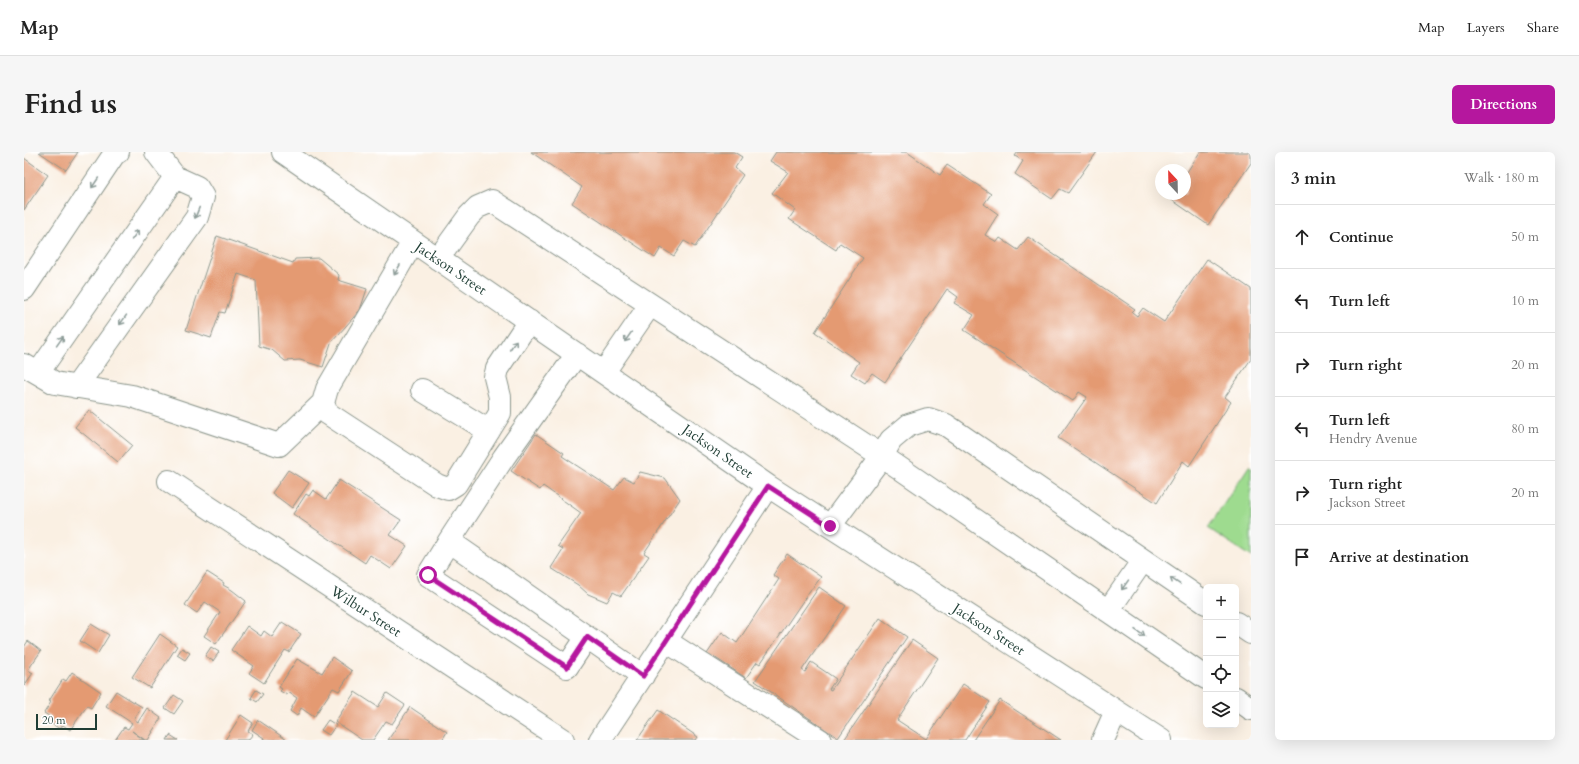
<!DOCTYPE html>
<html lang="en">
<head>
<meta charset="utf-8">
<style>
	body { margin:0; font-family:Cardo,serif; background:#f6f6f6; color:#222 }
	.controls { position:absolute; right:12px; bottom:12px; display:grid; overflow:hidden; border-radius:6px; box-shadow:0 4px 16px #0002 }
	.controls button { width:36px; height:36px; display:grid; place-items:center; padding:0; border:0; border-bottom:1px solid #e0e0e0; background:#fff; color:#222; font:20px sans-serif }
	.compass { position:absolute; left:1131px; top:12px; width:36px; height:36px; border-radius:50%; background:#fff; box-shadow:0 4px 16px #0002; rotate:338deg }
	.scale { position:absolute; left:12px; bottom:10px; width:61px; box-sizing:border-box; padding-left:4px; border:2px solid #1f3d34; border-top:0; font-size:11px; line-height:14px; white-space:nowrap; color:#1f3d34; -webkit-text-stroke:3px #fff; paint-order:stroke }
	.stop { position:absolute; width:12px; height:12px; margin:-9px; border:3px solid #b5179e; border-radius:50%; background:#fff }
	.stop.end { background:#b5179e; border-color:#fff; box-shadow:0 1px 4px #0008 }
	.list { margin:0; padding:0; list-style:none }
	h2 { display:flex; justify-content:space-between; align-items:center; height:52px; margin:0; padding:0 16px; font-size:17px }
	h2 small { font-size:13px; font-weight:400; color:#767676 }
	.list li { display:grid; grid-template-columns:26px 1fr auto; gap:12px; align-items:center; box-sizing:border-box; height:64px; padding:0 16px; border-top:1px solid #e0e0e0 }
	.list b { display:block; font-size:15px; white-space:nowrap }
	.list p { margin:0; font-size:13px; white-space:nowrap; color:#767676 }
	.list em { font-size:13px; font-style:normal; color:#767676 }
	.icon { flex:none; width:22px; height:22px; fill:none; stroke:currentColor; stroke-width:2; stroke-linecap:round; stroke-linejoin:round }
	.map { position:relative; flex:none; width:1227px; height:588px; overflow:hidden; border-radius:6px }
	header { display:flex; align-items:center; gap:24px; box-sizing:border-box; height:56px; padding:0 20px; background:#fff; border-bottom:1px solid #e0e0e0 }
	header strong { font-size:19px }
	nav { display:flex; gap:22px; margin-inline-start:auto; font-size:14px }
	.intro { display:flex; align-items:center; justify-content:space-between; box-sizing:border-box; height:96px; padding:0 24px }
	h1 { margin:0; font-size:28px }
	.button { padding:10px 18px; border-radius:6px; background:#b5179e; color:#fff; font-size:14px; font-weight:700 }
	main { display:flex; gap:24px; padding:0 24px }
	aside { flex:1; background:#fff; border-radius:6px; box-shadow:0 4px 16px #0002 }
	.map>svg:first-child { display:block }
	.green { fill:#9edb8f; stroke:#5e8c62 }
	.building { fill:#e49a72 }
	.lines { fill:none; stroke-linecap:round; stroke-linejoin:round }
	.minor-casing { stroke:#8c968c; stroke-width:24 }
	.minor { stroke:#fff; stroke-width:22 }
	.oneway { stroke:#8f9e9a }
	.route { stroke:#b5179e; stroke-width:5 }
	.labels { text-anchor:middle; stroke-width:3.5; stroke-linejoin:round; paint-order:stroke }
	.street-label { font-size:14px; fill:#1f3d34; stroke:#fff }
</style>
</head>
<body>
<header>
<strong>Map</strong>
<nav><a>Map</a><a>Layers</a><a>Share</a></nav>
</header>
<div class="intro"><h1>Find us</h1><a class="button">Directions</a></div>
<main>
<div class="map">
<svg width="1227" height="588" viewBox="0 0 1227 588">
	<rect width="100%" height="100%" fill="#fff"/>
	<filter id="ink" filterUnits="userSpaceOnUse"><feTurbulence type="fractalNoise" baseFrequency=".025" numOctaves="2"/><feDisplacementMap in="SourceGraphic" scale="8" xChannelSelector="R" yChannelSelector="G"/><feConvolveMatrix kernelMatrix="1 2 1 2 8 2 1 2 1" color-interpolation-filters="sRGB"/></filter>
	<filter id="wash" filterUnits="userSpaceOnUse"><feTurbulence type="fractalNoise" baseFrequency=".012" numOctaves="4" result="noise"/><feDisplacementMap in="SourceGraphic" scale="16" xChannelSelector="R" yChannelSelector="G"/><feGaussianBlur stdDeviation="0.9" result="paint"/><feColorMatrix in="noise" values="0 0 0 0 0 0 0 0 0 0 0 0 0 0 0 0 0 1.4 0 .05"/><feComposite in="paint" operator="in"/></filter>
	<g filter="url(#wash)">
		<rect width="100%" height="100%" fill="#faf0e3"/>
		<path class="green" d="M1225 314 1227 316V405L1184 376Z"/>
		<g id="blocks">
			<path class="building" d="M15 0H54L42 18Z
				M507 0H710L718 5 711 16 719 23 671 95 660 89 650 104 637 96 631 106 548 51 558 35Z
				M752 0H883L916 23 923 13 967 42 960 52 974 62 961 83 973 90 976 86 994 98 1004 85 1111 157 1108 160 1113 164 1119 156 1140 170 1183 107 1227 137V207L1201 245 1207 250 1165 314 1159 309 1133 351 1034 286 1063 245 1055 240 1049 249 940 178 950 163 930 151 934 145 923 137 861 230 848 221 841 231 827 222 835 210 791 180 839 106 816 91 812 98 765 67 771 58 748 41 764 20 746 9Z
				M994 0H1073L1044 41 1036 37 1028 47 991 22 999 9 991 4Z
				M1176 0H1227V11L1184 73 1145 46 1148 42H1161V23Z
				M0 6 24 23 0 58Z
				M193 84 269 111 271 107 295 106 315 123 314 128 343 137 336 158 307 191 299 215 276 208 261 209 248 198 235 194 232 128 214 122 201 161 196 160 187 186 162 178Z
				M65 258 108 293 94 310 51 275Z
				M512 282 540 301 538 304 590 338 600 325 610 330 616 320 641 326 656 347 620 401 625 404 597 444 589 440 583 450 564 442 554 433 527 416 539 397 534 394 557 361 519 334 516 338 487 319Z
				M264 318 285 331 268 356 248 341Z
				M315 328 377 368 366 383 383 394 367 417 346 403 341 411 269 362 282 342 285 344 289 338 302 347Z
				M763 402 797 425 788 437H787L736 512 733 510 722 526 690 505 689 506 683 502 698 480 713 491 755 427 749 423Z
				M183 420 200 431 199 433 208 438 222 449 192 492 180 484 196 460 181 450 173 461 161 453Z
				M795 435 822 454 778 518 781 520 787 510 812 527 805 537 807 538 856 466 883 485 814 586 731 529Z
				M258 470 277 482 265 500 261 498 240 531 225 521 230 514 207 498 223 474 237 484 240 479 248 485Z
				M67 472 85 483 74 501 56 489Z
				M136 482 153 494 126 536 108 525Z
				M888 488 914 506 873 568 902 587 939 532 966 550 941 588H820Z
				M4 489 17 499 4 518 9 521 0 534V495Z
				M187 495 195 500 189 509 181 504Z
				M158 496 166 501 161 508 153 503Z
				M308 505 328 519 315 539 309 536 290 565 277 556 273 564 266 559 273 546 264 540 263 543 256 539 258 537 255 535 273 507 298 521Z
				M48 520 77 540 67 556 63 554 46 578 39 573 36 577 25 570 28 566 20 561 27 550 25 549 39 527 42 529Z
				M232 538 239 542 233 550 227 546Z
				M92 539 118 555 110 567 114 570 123 556 137 566 128 580H129L124 588H121L108 579 120 588H91L100 575 104 577 108 571 82 554Z
				M331 540 354 555 363 541 381 553 368 572 362 569 349 588H338L311 570Z
				M150 543 159 549 150 562 141 556Z
				M976 548 1037 588H949Z
				M386 555 423 580 418 588H364Z
				M634 558 674 585 672 588H613Z
				M217 563 229 571 224 579 229 582 224 588H201Z
				M234 568 263 588H239L240 586 228 578Z
				M304 568 312 573 305 583 297 578Z
				M146 583 154 588H143Z"/>
		</g>
	</g>
	<g filter="url(#ink)">
		<use href="#blocks" fill-opacity="0" stroke="#8c968c" stroke-width="1"/>
		<g class="lines">
			<g class="minor-casing">
				<path id="minor" d="M259 0 744 334 1137 588
					M389 90 303 237 299 251 303 261 413 333 424 337 432 332 476 261V245L471 225 473 217 505 169
					M414 107 445 64 454 55 468 49 858 304 1182 526
					M0 137 91 1 94 0
					M0 213 31 231 108 244 255 293 299 251
					M580 220 626 153
					M14 221 151 25
					M52 235 173 65 179 45 173 35 151 25 132 0
					M398 238 465 279
					M145 329 539 588
					M806 374 858 304 867 288 885 273 904 267 922 273 1182 451
					M425 389 480 305 553 202
					M1084 459 1119 408
					M1212 471 1227 481
					M563 485 543 515 404 423 425 389 619 524
					M642 489 796 588
					M1212 546 1227 557
					M576 588 744 334
					M1079 588 1092 559"/>
			</g>
			<use href="#minor" class="minor"/>
		</g>
		<defs><path id="oneway-shaft" d="M-6 0H5M1.5-3L5.5 0L1.5 3" fill="none" stroke-width="1.6" stroke-linecap="round" stroke-linejoin="round"/></defs>
		<g class="oneway">
			<use href="#oneway-shaft" transform="translate(71 31) rotate(124)"/>
			<use href="#oneway-shaft" transform="translate(173 61) rotate(112)"/>
			<use href="#oneway-shaft" transform="translate(111 83) rotate(-55)"/>
			<use href="#oneway-shaft" transform="translate(373 118) rotate(120)"/>
			<use href="#oneway-shaft" transform="translate(99 168) rotate(125)"/>
			<use href="#oneway-shaft" transform="translate(604 185) rotate(125)"/>
			<use href="#oneway-shaft" transform="translate(36 189) rotate(-55)"/>
			<use href="#oneway-shaft" transform="translate(489 193) rotate(-56)"/>
			<use href="#oneway-shaft" transform="translate(1151 429) rotate(-146)"/>
			<use href="#oneway-shaft" transform="translate(1101 433) rotate(125)"/>
			<use href="#oneway-shaft" transform="translate(1116 481) rotate(34)"/>
		</g>
	</g>
	<g class="lines" filter="url(#ink)">
		<path class="route" d="M404 423 543 515 563 485 619 524 744 334 806 374"/>
	</g>
	<g class="labels">
		<g class="street-label">
			<text transform="translate(427 116) rotate(34)" y="5">Jackson Street</text>
			<text transform="translate(694 299) rotate(35)" y="5">Jackson Street</text>
			<text transform="translate(342 459) rotate(33)" y="5">Wilbur Street</text>
			<text transform="translate(965 477) rotate(33)" y="5">Jackson Street</text>
		</g>
	</g>
</svg>
<div class="controls">
<button>+</button>
<button>−</button>
<button><svg class="icon" aria-label="locate" viewBox="0 0 24 24"><circle cx="12" cy="12" r="6"/><path d="M12 2v4M12 18v4M2 12h4M18 12h4"/></svg></button>
<button><svg class="icon" aria-label="layers" viewBox="0 0 24 24"><path d="M12 4l9 5-9 5-9-5zM3 14l9 5 9-5"/></svg></button>
</div>
<svg class="compass" viewBox="-18 -18 36 36"><path d="M0-13l5 13h-10z" fill="#e53935"/><path d="M0 13l5-13h-10z" fill="#767676"/></svg>
<div class="scale">20 m</div>
<div class="stop" style="left:404px;top:423px"></div>
<div class="stop end" style="left:806px;top:374px"></div>
</div>
<aside>
<h2>3 min<small>Walk · 180 m</small></h2>
<ul class="list">
<li><svg class="icon" aria-label="ahead" viewBox="0 0 24 24"><path d="M12 20V5M6 11l6-6 6 6"/></svg><div><b>Continue</b></div><em>50 m</em></li>
<li><svg class="icon" aria-label="left" viewBox="0 0 24 24"><path d="M17 20v-9H6M10 6l-5 5 5 5"/></svg><div><b>Turn left</b></div><em>10 m</em></li>
<li><svg class="icon" aria-label="right" viewBox="0 0 24 24"><path d="M7 20v-9h11M14 6l5 5-5 5"/></svg><div><b>Turn right</b></div><em>20 m</em></li>
<li><svg class="icon" aria-label="left" viewBox="0 0 24 24"><path d="M17 20v-9H6M10 6l-5 5 5 5"/></svg><div><b>Turn left</b><p>Hendry Avenue</p></div><em>80 m</em></li>
<li><svg class="icon" aria-label="right" viewBox="0 0 24 24"><path d="M7 20v-9h11M14 6l5 5-5 5"/></svg><div><b>Turn right</b><p>Jackson Street</p></div><em>20 m</em></li>
<li><svg class="icon" aria-label="arrive" viewBox="0 0 24 24"><path d="M6 21V4h12l-3 4 3 4H6"/></svg><div><b>Arrive at destination</b></div></li>
</ul>
</aside>
</main>
</body>
</html>
